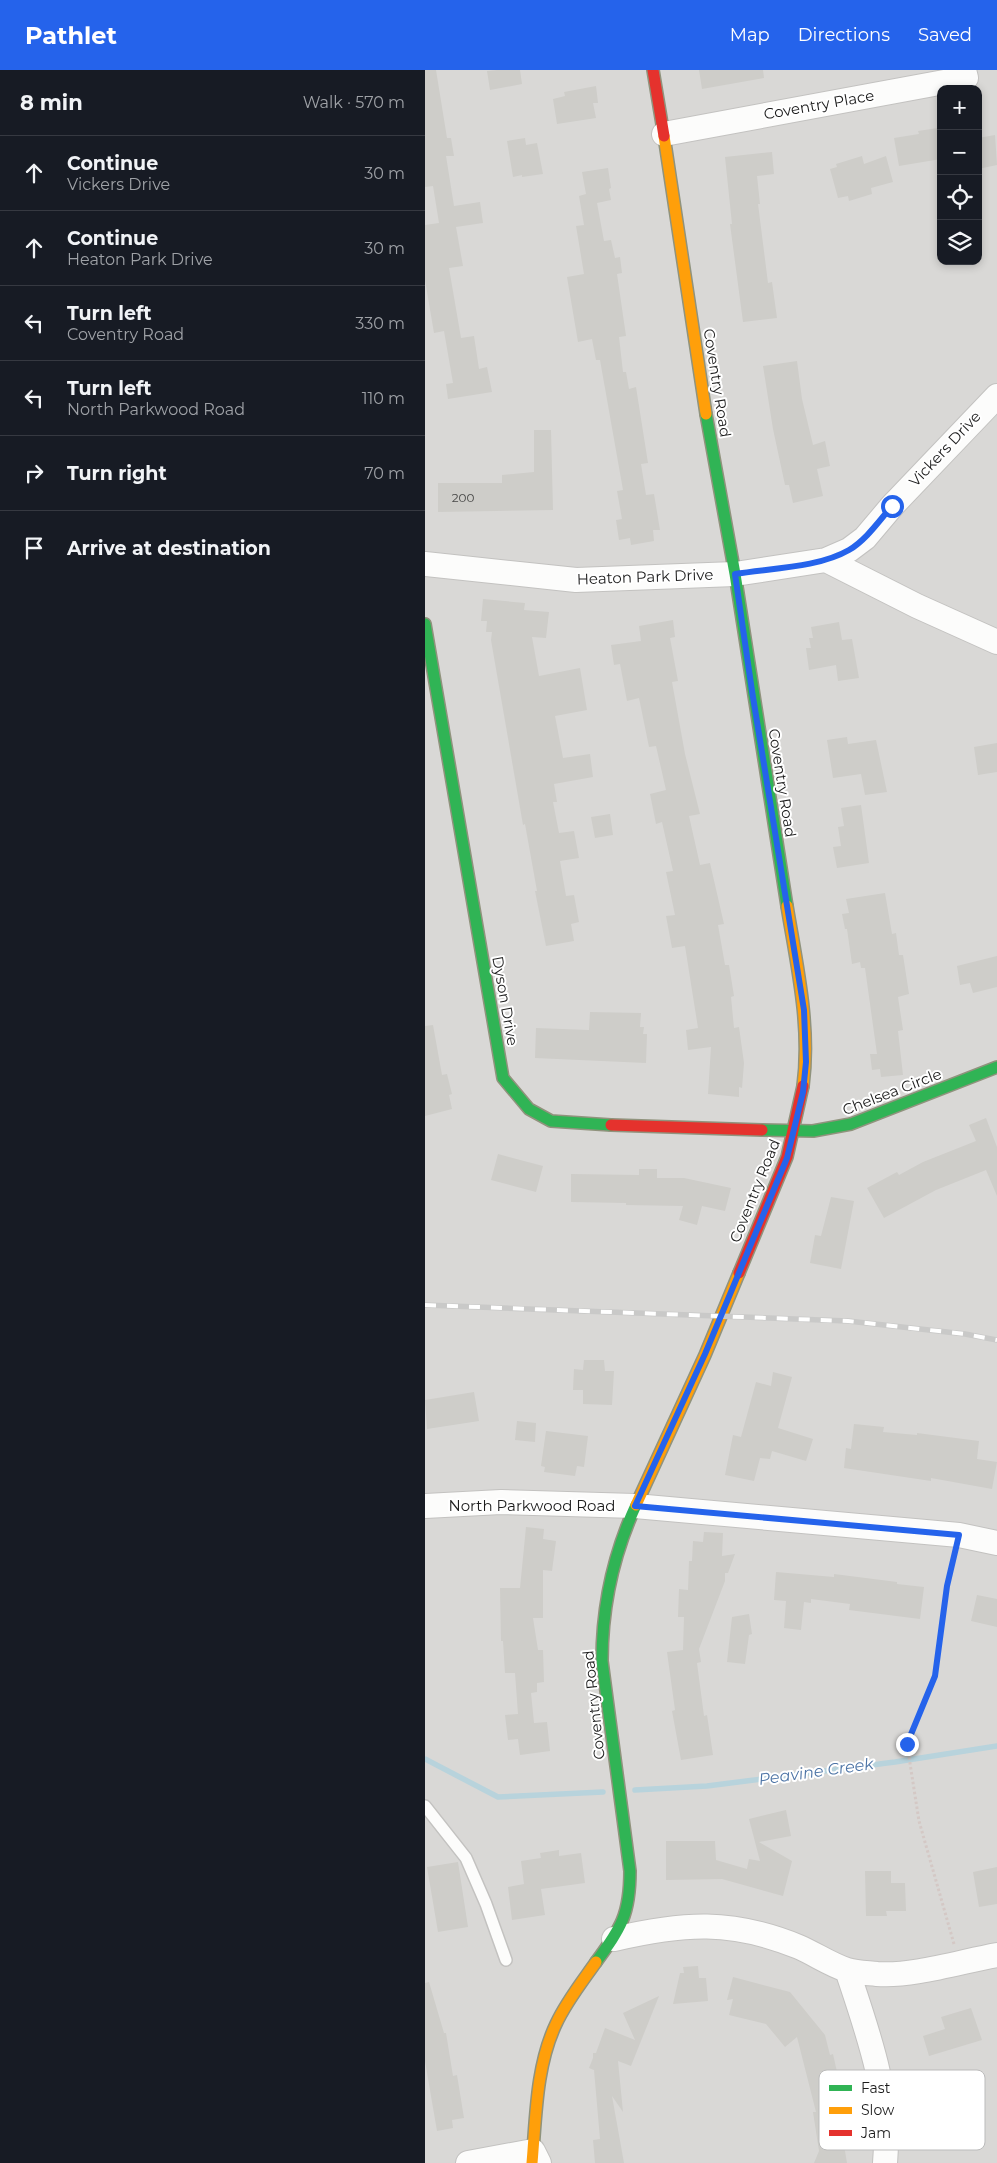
<!DOCTYPE html>
<html lang="en">
<head>
<meta charset="utf-8">
<style>
	body { margin:0; font-family:Montserrat,sans-serif; background:#20242c; color:#f1f3f6 }
	.controls { position:absolute; right:15px; top:15px; display:grid; overflow:hidden; border-radius:10px; box-shadow:0 2px 8px #0003 }
	.controls button { width:45px; height:45px; display:grid; place-items:center; padding:0; border:0; border-bottom:1px solid #363941; background:#171b24; color:#f1f3f6; font:25px sans-serif }
	.stop { position:absolute; width:15px; height:15px; margin:-11px; border:4px solid #2563eb; border-radius:50%; background:#fff }
	.stop.end { background:#2563eb; border-color:#fff; box-shadow:0 1px 5px #0008 }
	.list { margin:0; padding:0; list-style:none }
	h2 { display:flex; justify-content:space-between; align-items:center; height:65px; margin:0; padding:0 20px; font-size:21px }
	h2 small { font-size:16px; font-weight:400; color:#9ea1a6 }
	.list li { display:grid; grid-template-columns:32px 1fr auto; gap:15px; align-items:center; box-sizing:border-box; height:75px; padding:0 20px; border-top:1px solid #363941 }
	.list b { display:block; font-size:19px; white-space:nowrap }
	.list p { margin:0; font-size:16px; white-space:nowrap; color:#9ea1a6 }
	.list em { font-size:16px; font-style:normal; color:#9ea1a6 }
	.icon { flex:none; width:28px; height:28px; fill:none; stroke:currentColor; stroke-width:2; stroke-linecap:round; stroke-linejoin:round }
	.map { position:relative; flex:none; width:572px; height:2093px; overflow:hidden }
	header { display:flex; align-items:center; gap:30px; box-sizing:border-box; height:70px; padding:0 25px; background:#2563eb; color:#fff }
	header strong { font-size:24px }
	nav { display:flex; gap:28px; margin-inline-start:auto; font-size:18px }
	main { display:flex }
	aside { flex:1; background:#171b24 }
	.map>svg:first-child { display:block }
	.residential { fill:#d9d8d6; fill-rule:evenodd }
	.lines { fill:none; stroke-linecap:round; stroke-linejoin:round }
	.stream { stroke:#b8d3dc; stroke-width:5.5 }
	.building { fill:#cecdc9 }
	.lane-casing { stroke:#c3c2c0; stroke-width:14 }
	.street-casing { stroke:#c3c2c0; stroke-width:26 }
	.fast-casing { stroke:#90937d; stroke-width:14 }
	.slow-casing { stroke:#90937d; stroke-width:14 }
	.jam-casing { stroke:#90937d; stroke-width:14 }
	.path { stroke:#d4c8c5; stroke-width:3; stroke-dasharray:2.5 2.5; stroke-linecap:butt }
	.lane { stroke:#fcfcfb; stroke-width:11 }
	.street { stroke:#fcfcfb; stroke-width:24 }
	.fast { stroke:#30b455; stroke-width:11 }
	.slow { stroke:#ff9f0a; stroke-width:11 }
	.jam { stroke:#e5322d; stroke-width:11 }
	.rail-casing { stroke:#c9c9c8; stroke-width:5.5 }
	.rail { stroke:#fff; stroke-width:4; stroke-dasharray:11; stroke-linecap:butt }
	.route { stroke:#2563eb; stroke-width:6 }
	.labels { text-anchor:middle; stroke-width:4; stroke-linejoin:round; paint-order:stroke }
	.number-label { font-size:12px; fill:#484847 }
	.street-label { font-size:15px; fill:#1c1c1c; stroke:#fff }
	.water-label { font-size:16px; font-style:italic; fill:#4d74a6; stroke:#fff }
	.key { fill:#fff; stroke:#bbb; stroke-width:1 }
	.key-label { font-size:14px; fill:#1c1c1c }
</style>
</head>
<body>
<header>
<strong>Pathlet</strong>
<nav><a>Map</a><a>Directions</a><a>Saved</a></nav>
</header>
<main>
<aside>
<h2>8 min<small>Walk · 570 m</small></h2>
<ul class="list">
<li><svg class="icon" aria-label="ahead" viewBox="0 0 24 24"><path d="M12 20V5M6 11l6-6 6 6"/></svg><div><b>Continue</b><p>Vickers Drive</p></div><em>30 m</em></li>
<li><svg class="icon" aria-label="ahead" viewBox="0 0 24 24"><path d="M12 20V5M6 11l6-6 6 6"/></svg><div><b>Continue</b><p>Heaton Park Drive</p></div><em>30 m</em></li>
<li><svg class="icon" aria-label="left" viewBox="0 0 24 24"><path d="M17 20v-9H6M10 6l-5 5 5 5"/></svg><div><b>Turn left</b><p>Coventry Road</p></div><em>330 m</em></li>
<li><svg class="icon" aria-label="left" viewBox="0 0 24 24"><path d="M17 20v-9H6M10 6l-5 5 5 5"/></svg><div><b>Turn left</b><p>North Parkwood Road</p></div><em>110 m</em></li>
<li><svg class="icon" aria-label="right" viewBox="0 0 24 24"><path d="M7 20v-9h11M14 6l5 5-5 5"/></svg><div><b>Turn right</b></div><em>70 m</em></li>
<li><svg class="icon" aria-label="arrive" viewBox="0 0 24 24"><path d="M6 21V4h12l-3 4 3 4H6"/></svg><div><b>Arrive at destination</b></div></li>
</ul>
</aside>
<div class="map">
<svg width="572" height="2093" viewBox="0 0 572 2093">
	<rect width="100%" height="100%" fill="#eae9e4"/>
	<path class="residential" d="M0 0H572V2093H0ZM516 19H553V191H516Z"/>
	<g class="lines">
		<path class="stream" d="M0 1689 73 1727 178 1722
			M210 1720 282 1716 470 1692 572 1676"/>
	</g>
	<path class="building" d="M0 0H11L22 68H26L29 86H21L29 136 55 132 58 153 31 157 38 196 24 198 36 268 49 266 54 299 62 297 67 322 23 329 21 314 28 313 19 261 9 263 0 210V155L14 153 8 116 0 117Z
		M72 0H95L97 14 65 20 62 1Z
		M274 0H338L339 8 277 19Z
		M171 16 173 33H168L171 48 132 54 128 29 140 26 139 22Z
		M513 58 514 61 516 60V89L474 96 469 68 494 64 493 61Z
		M570 65 572 95 553 99V68Z
		M100 68 101 75 112 73 118 104 97 107V105L88 107 82 71Z
		M347 82 349 104 332 106 335 134H333L343 213 347 212 352 248 318 252 305 154H307L300 87Z
		M437 86 439 94 461 86 468 112 446 118 447 124 424 131 423 126 413 128 405 99 412 97 411 94Z
		M183 98 186 118 184 119 186 130 172 133 179 171 186 170 190 188 195 187 197 203 192 204 201 266 194 267 198 302H201L204 319 211 317 223 393 216 394 221 425 229 424 235 460H228L229 471 206 475 205 468 194 470 191 450 197 449 192 421 198 420 175 290H171L167 269 153 272 142 207 159 204 151 156 159 155 154 126 161 124 157 102Z
		M372 291 377 329 388 375 400 371 405 396 392 399 398 426 368 433 364 415H360L348 359 338 296Z
		M109 360H126L128 440 13 442V413H77V405L109 402Z
		M58 529 100 533 99 540 124 542 121 568 107 567 114 606 155 598 162 640 130 646 138 688 165 684 168 707 129 714 132 732H128L134 763 149 761 154 788 135 791 141 826 149 825 154 852 146 854 149 871 121 876 110 821H112L100 754 98 755 89 703 66 570 67 562H61L62 551H56Z
		M248 550 250 567 245 568 253 611 247 612 260 684 275 744 264 746 275 795 285 793 299 854 293 855 300 895H304L309 926 306 927 309 958 314 957 319 993 317 1018 314 1017V1027L283 1024 286 977 263 980 261 960 273 958 260 876 247 878 241 846 250 845 241 802 248 801 237 752 231 754 225 724 241 720 231 676 224 677 214 628 202 631 195 594 189 595 186 575 216 571 214 556Z
		M414 552 417 570 427 569 434 608 413 611 411 595 384 600 381 578H386L384 568H388L386 557Z
		M422 667 423 674 451 670 462 722 440 725 436 704 408 708 402 670Z
		M572 673V702L553 705 549 677Z
		M436 735 444 793 412 798 408 777 416 776 413 757 419 756 416 738Z
		M185 744 188 765 170 768 166 747Z
		M460 823 467 864 471 863 474 885H478L484 924 473 927 478 960 473 961 478 1005 456 1007 455 999 447 1000 445 984H452L440 898H436L435 892 427 894 422 859H420L417 844 424 843 421 829Z
		M572 886V917L548 923 545 913 535 915 532 896Z
		M165 942 216 943 215 957H219L218 964H222L221 993 110 988 111 958 164 960Z
		M8 955 17 1005 22 1004 27 1024 24 1025 27 1039 0 1046V956Z
		M561 1048 572 1077V1126L561 1100 511 1120 459 1148 442 1118 472 1102 474 1105 498 1092 551 1071 544 1055Z
		M73 1084 118 1096 111 1122 66 1110Z
		M214 1099H232V1108H259L306 1118 300 1141 277 1136 272 1155 254 1150 258 1136 201 1135V1133L146 1132V1104L214 1105Z
		M406 1127 429 1131 416 1199 385 1193 390 1165 396 1166Z
		M159 1290H179L180 1301H189L187 1335 158 1334V1320H148L149 1299 158 1300Z
		M348 1302 367 1307 353 1358 388 1369 381 1391 347 1381 345 1389 335 1388 329 1411 300 1405 308 1365 316 1367 331 1312 346 1316Z
		M49 1322 54 1351 2 1359 0 1330Z
		M92 1351 111 1353 110 1372 90 1370Z
		M429 1354 459 1357 458 1362 492 1365V1363L554 1371 552 1389 572 1392 567 1419 506 1408V1411L419 1398 421 1378 426 1379Z
		M121 1361 163 1366 159 1397 152 1396 150 1406 119 1402 120 1397 116 1396Z
		M101 1457 119 1459 118 1469 131 1471 127 1501 118 1500V1548H108L113 1580H118L119 1612 112 1613V1622L106 1623 109 1653 122 1652 125 1681 95 1685 93 1669 83 1670 80 1645 93 1644 90 1603H80L78 1571H76L75 1518H95Z
		M279 1462 298 1463 297 1486 310 1484 303 1503H300V1511L274 1579 276 1592 272 1593 279 1646 282 1645 288 1685 256 1690 247 1641 250 1640 242 1582 258 1580 259 1547H253L254 1519 263 1520 264 1491H267L268 1471 278 1472Z
		M351 1502 409 1507V1504L472 1512V1514L499 1517 495 1549 424 1540 425 1534 386 1529V1533L379 1532 376 1560 359 1558 361 1531 349 1530Z
		M552 1525 572 1529V1557L546 1551Z
		M324 1544 327 1564 324 1565 320 1594 302 1592 307 1547Z
		M361 1740 366 1766 334 1772 367 1791 358 1826 297 1809 241 1810V1771H290L291 1790 322 1799 324 1789 335 1791 324 1749Z
		M134 1780V1786L156 1783 160 1813 116 1819 120 1845 87 1850 83 1817 99 1814 96 1791 116 1788 115 1783Z
		M33 1792 43 1857 13 1862 2 1797Z
		M572 1797V1834L554 1837 548 1802Z
		M440 1801H466V1813H480L481 1841H461L462 1846H441Z
		M273 1896 274 1908H281L283 1931 248 1934 255 1903H259L258 1897Z
		M308 1907 365 1922 400 1965 405 1985 408 1984 412 2002 407 2003 422 2093H389L394 2081 388 2042H391L372 1967 360 1977 341 1954 304 1945 308 1929 302 1930Z
		M4 1912 19 1963H21L28 2006 32 2005 39 2048 27 2050 28 2058 12 2061 0 1991V1913Z
		M234 1926 206 1996 193 1991 198 2042 187 2026 199 2093H170L168 2070 175 2069 169 2000 164 1998 168 1988V1983H171L180 1958 210 1970 198 1943Z
		M546 1938 557 1970 504 1986 498 1966 520 1959 516 1947Z"/>
	<g class="lines">
		<g class="lane-casing">
			<path id="lane" d="M0 1736 41 1788 61 1834 81 1890"/>
		</g>
		<g class="street-casing">
			<path id="street" d="M239 64 541 8 539 0
				M401 490 424 480 440 468 467 436 572 326
				M0 494 151 510 310 504 401 490 492 536 572 572
				M0 1436 76 1432 210 1436 534 1465 572 1473
				M189 1869C258 1853 306 1849 374 1877 390 1884 406 1895 422 1900 431 1903 443 1903 452 1904 486 1907 538 1891 572 1885
				M422 1900C443 1963 466 2025 460 2093
				M43 2093 108 2081 114 2093"/>
		</g>
		<g class="fast-casing">
			<path id="fast" d="M281 344 310 504 362 836
				M0 554 78 1008 104 1039 126 1051 186 1055
				M337 1060 388 1061 426 1054 572 997
				M171 1892C196 1858 205 1845 205 1801L177 1591C177 1536 188 1485 211 1435"/>
		</g>
		<g class="slow-casing">
			<path id="slow" d="M239 66 281 344
				M362 836C372 896 386 956 378 1016
				M211 1435 280 1285 314 1203
				M107 2093C111 2047 111 1996 131 1954 141 1932 157 1912 171 1892"/>
		</g>
		<g class="jam-casing">
			<path id="jam" d="M228 0 239 66
				M186 1055 337 1060
				M314 1203 362 1087 378 1016"/>
		</g>
		<path class="path" d="M529 1874 494 1751 482 1674 510 1606 522 1516 529 1486"/>
		<use href="#lane" class="lane"/>
		<use href="#street" class="street"/>
		<use href="#fast" class="fast"/>
		<use href="#slow" class="slow"/>
		<use href="#jam" class="jam"/>
		<g class="rail-casing">
			<path id="rail" d="M0 1235 423 1251 540 1264 572 1270"/>
		</g>
		<use href="#rail" class="rail"/>
	</g>
	<g class="lines">
		<path class="route" d="M467 436C454 451 441 470 424 480 393 498 345 498 310 504L327 621 379 940 381 992 378 1022 362 1088 280 1284 210 1436 534 1465 522 1516 510 1606 482 1674"/>
	</g>
	<g class="labels">
		<g class="number-label">
			<text x="38" y="432">200</text>
		</g>
		<g class="street-label">
			<text transform="translate(394 35) rotate(-10)" y="5">Coventry Place</text>
			<text transform="translate(292 313) rotate(81)" y="5">Coventry Road</text>
			<text transform="translate(520 379) rotate(-47)" y="5">Vickers Drive</text>
			<text transform="translate(220 507) rotate(-2)" y="5">Heaton Park Drive</text>
			<text transform="translate(357 713) rotate(81)" y="5">Coventry Road</text>
			<text transform="translate(80 931) rotate(80)" y="5">Dyson Drive</text>
			<text transform="translate(467 1022) rotate(-21)" y="5">Chelsea Circle</text>
			<text transform="translate(330 1121) rotate(-68)" y="5">Coventry Road</text>
			<text x="107" y="1441">North Parkwood Road</text>
			<text transform="translate(169 1635) rotate(-96)" y="5">Coventry Road</text>
		</g>
		<g class="water-label">
			<text transform="translate(391 1701) rotate(-8)" y="6">Peavine Creek</text>
		</g>
	</g>
	<rect x="394" y="2000" width="166" height="80" rx="8" class="key"/>
	<rect x="404" y="2015" width="23" height="6" fill="#30b455"/>
	<rect x="404" y="2037" width="23" height="7" fill="#ff9f0a"/>
	<rect x="404" y="2060" width="23" height="6" fill="#e5322d"/>
	<g class="key-label">
		<text x="436" y="2023">Fast</text>
		<text x="436" y="2045">Slow</text>
		<text x="436" y="2068">Jam</text>
	</g>
</svg>
<div class="controls">
<button>+</button>
<button>−</button>
<button><svg class="icon" aria-label="locate" viewBox="0 0 24 24"><circle cx="12" cy="12" r="6"/><path d="M12 2v4M12 18v4M2 12h4M18 12h4"/></svg></button>
<button><svg class="icon" aria-label="layers" viewBox="0 0 24 24"><path d="M12 4l9 5-9 5-9-5zM3 14l9 5 9-5"/></svg></button>
</div>
<div class="stop" style="left:467px;top:436px"></div>
<div class="stop end" style="left:482px;top:1674px"></div>
</div>
</main>
</body>
</html>
